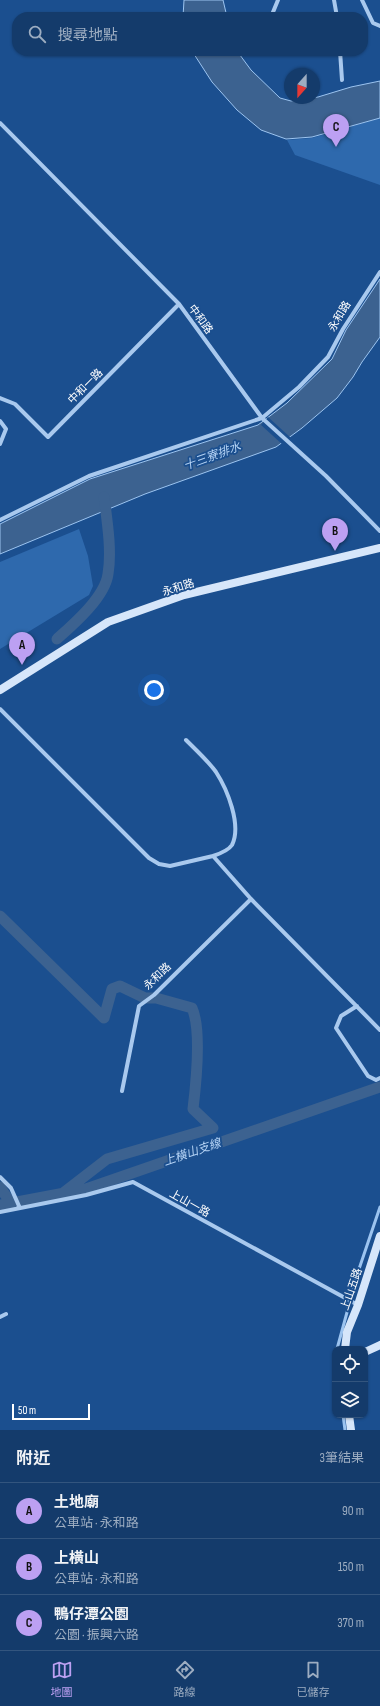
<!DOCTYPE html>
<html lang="zh-TW">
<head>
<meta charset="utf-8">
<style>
	body { margin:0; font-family:"Sofia Sans Condensed","Noto Sans TC",sans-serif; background:#214673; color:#f1f3f6 }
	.controls { position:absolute; right:12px; bottom:12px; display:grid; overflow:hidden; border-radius:8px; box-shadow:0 1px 3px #0004 }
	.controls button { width:36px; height:36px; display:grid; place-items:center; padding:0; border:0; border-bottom:1px solid #33557e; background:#143b6b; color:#f1f3f6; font:20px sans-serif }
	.compass { position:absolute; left:284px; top:68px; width:36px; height:36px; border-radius:50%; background:#143b6b; box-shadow:0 1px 3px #0004; rotate:201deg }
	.scale { position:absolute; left:12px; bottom:10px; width:78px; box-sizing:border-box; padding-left:4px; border:2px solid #fff; border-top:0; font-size:11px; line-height:14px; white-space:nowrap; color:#fff; -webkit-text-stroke:3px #1b4f8f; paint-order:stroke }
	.you { position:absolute; left:154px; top:690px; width:14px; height:14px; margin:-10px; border:3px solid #fff; border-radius:50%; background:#1a73e8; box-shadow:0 0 0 6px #1a73e833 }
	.badge { display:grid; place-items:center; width:26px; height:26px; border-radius:50%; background:#bca0f2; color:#111; font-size:13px; font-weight:700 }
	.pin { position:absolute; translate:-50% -33px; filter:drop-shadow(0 1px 2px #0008) }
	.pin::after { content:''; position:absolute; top:21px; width:14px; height:12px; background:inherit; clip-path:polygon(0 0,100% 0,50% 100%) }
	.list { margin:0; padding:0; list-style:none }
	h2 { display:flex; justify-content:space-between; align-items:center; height:52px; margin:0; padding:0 16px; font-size:17px }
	h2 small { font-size:13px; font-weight:400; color:#9dadc1 }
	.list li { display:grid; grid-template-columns:26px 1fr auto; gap:12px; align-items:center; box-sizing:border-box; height:56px; padding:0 16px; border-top:1px solid #33557e }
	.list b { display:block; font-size:15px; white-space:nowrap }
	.list p { margin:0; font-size:13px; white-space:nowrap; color:#9dadc1 }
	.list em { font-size:13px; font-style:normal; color:#9dadc1 }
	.icon { flex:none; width:22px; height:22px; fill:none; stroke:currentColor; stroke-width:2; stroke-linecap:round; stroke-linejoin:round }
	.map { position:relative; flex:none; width:380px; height:1430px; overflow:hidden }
	.search { position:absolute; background:#143b6b; box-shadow:0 1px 3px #0004; left:12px; right:12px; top:12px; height:44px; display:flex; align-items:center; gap:10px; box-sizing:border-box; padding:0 14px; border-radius:16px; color:#9dadc1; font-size:15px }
	.sheet { height:220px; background:#143b6b }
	nav { display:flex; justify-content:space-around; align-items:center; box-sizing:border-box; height:56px; border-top:1px solid #33557e; background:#143b6b; font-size:11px; color:#9dadc1 }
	nav a { display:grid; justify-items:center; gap:2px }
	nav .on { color:#bca0f2 }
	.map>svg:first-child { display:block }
	.green { fill:#2e69ad }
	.water { fill:#3c6290; stroke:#9cc4f0 }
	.pier { fill:#1b4f8f }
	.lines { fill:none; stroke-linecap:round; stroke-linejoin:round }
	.stream { stroke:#9cc4f0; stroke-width:3 }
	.canal { stroke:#3c6290; stroke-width:11 }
	.street { stroke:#a9c9ee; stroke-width:4 }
	.secondary { stroke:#d6e6fa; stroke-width:8 }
	.labels { text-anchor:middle; stroke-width:3.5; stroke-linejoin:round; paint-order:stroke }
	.street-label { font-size:11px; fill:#fff; stroke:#1b4f8f }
	.water-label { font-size:12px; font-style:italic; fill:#b5d3f5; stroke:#1b4f8f }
</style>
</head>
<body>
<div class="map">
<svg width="380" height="1430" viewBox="0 0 380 1430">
	<rect width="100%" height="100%" fill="#1b4f8f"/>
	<path class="green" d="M380 118V185L295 155 287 140 312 138Z
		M79 529 88 556 93 586 89 595 0 649V562Z"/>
	<path class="water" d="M184 0H223L227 17H183Z
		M192 51H237L251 70 280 98 291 101 318 97 351 87 380 81V118L312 137 286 139 261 130 237 110 212 82Z
		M380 279V337L362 362 353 377 337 398 302 428 276 447 145 494 0 554V524L90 479 258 425 287 403 332 359 346 330Z"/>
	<path class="pier" d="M268 417 291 438 283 445 261 425Z"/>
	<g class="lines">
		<path class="stream" d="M337 1349 358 1272 380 1207
			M343 1415 345 1430"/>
		<path class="canal" d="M57 639C74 624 105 597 108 574 112 551 107 520 104 497
			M0 916 104 1018 112 989 120 986 145 998H156L192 1008C202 1030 196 1084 193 1109L213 1128 107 1159 63 1193
			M0 1187 10 1202
			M0 1205 86 1189 380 1087"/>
		<path class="street" d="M334 0 337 17
			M362 0 373 23 380 26
			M271 17 278 0
			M340 51 342 80
			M0 123 179 304 262 418 326 476 380 531
			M0 398 15 404 48 437 179 304
			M0 421 6 429 0 444
			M0 520 89 476 262 418 299 387 328 357 343 329 380 272
			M0 709 149 858 159 864 170 866 213 856 251 899 380 1030
			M186 740C195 749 209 762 216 772 227 789 242 825 232 845 228 851 219 854 213 856
			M357 1006 341 1016 336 1028 368 1076 376 1080 380 1078
			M122 1091 139 1006 154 995 251 899
			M0 1177 11 1188 19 1206 18 1208
			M0 1212 86 1195 133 1182 358 1305
			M0 1317 6 1314"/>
		<path class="secondary" d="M0 690 108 622 184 595 380 548
			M345 1349 347 1332 358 1305 380 1236
			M365 1352 380 1345
			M349 1415 351 1430"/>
	</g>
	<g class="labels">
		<g class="street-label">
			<text transform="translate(339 316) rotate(-59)" y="4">永和路</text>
			<text transform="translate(201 319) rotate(54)" y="4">中和路</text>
			<text transform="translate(85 386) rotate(-45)" y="4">中和一路</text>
			<text transform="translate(178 587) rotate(-17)" y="4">永和路</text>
			<text transform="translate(157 976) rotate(-44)" y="4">永和路</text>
			<text transform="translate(190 1203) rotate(29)" y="4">上山一路</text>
			<text transform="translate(351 1289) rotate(-71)" y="4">上山五路</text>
		</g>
		<g class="water-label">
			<text transform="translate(212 456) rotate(-20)" y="4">十三寮排水</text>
			<text transform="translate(192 1152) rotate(-19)" y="4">上橫山支線</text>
		</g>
	</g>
</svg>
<div class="controls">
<button><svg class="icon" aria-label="locate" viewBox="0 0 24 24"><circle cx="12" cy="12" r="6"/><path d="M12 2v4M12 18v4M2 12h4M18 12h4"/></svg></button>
<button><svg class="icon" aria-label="layers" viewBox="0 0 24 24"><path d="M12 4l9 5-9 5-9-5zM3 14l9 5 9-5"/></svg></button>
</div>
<svg class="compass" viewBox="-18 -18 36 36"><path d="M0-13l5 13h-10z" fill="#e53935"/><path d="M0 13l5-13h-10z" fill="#9dadc1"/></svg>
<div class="scale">50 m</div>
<div class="you"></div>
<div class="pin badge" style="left:22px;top:665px">A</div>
<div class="pin badge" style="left:335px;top:551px">B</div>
<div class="pin badge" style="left:336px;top:147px">C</div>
<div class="search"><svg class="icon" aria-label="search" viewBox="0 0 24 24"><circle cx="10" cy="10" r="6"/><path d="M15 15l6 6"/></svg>搜尋地點</div>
</div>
<section class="sheet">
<h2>附近<small>3筆結果</small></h2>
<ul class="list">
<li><span class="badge">A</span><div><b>土地廟</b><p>公車站 · 永和路</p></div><em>90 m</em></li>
<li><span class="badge">B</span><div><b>上橫山</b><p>公車站 · 永和路</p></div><em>150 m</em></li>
<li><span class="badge">C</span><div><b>鴨仔潭公園</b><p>公園 · 振興六路</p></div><em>370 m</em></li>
</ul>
</section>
<nav>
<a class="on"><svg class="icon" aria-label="map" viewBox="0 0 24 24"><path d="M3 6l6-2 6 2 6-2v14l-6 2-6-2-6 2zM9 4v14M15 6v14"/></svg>地圖</a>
<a><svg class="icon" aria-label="directions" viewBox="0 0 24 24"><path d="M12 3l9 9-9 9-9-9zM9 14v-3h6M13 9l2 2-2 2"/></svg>路線</a>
<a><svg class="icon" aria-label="saved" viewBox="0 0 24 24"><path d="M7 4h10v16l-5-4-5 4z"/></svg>已儲存</a>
</nav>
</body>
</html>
